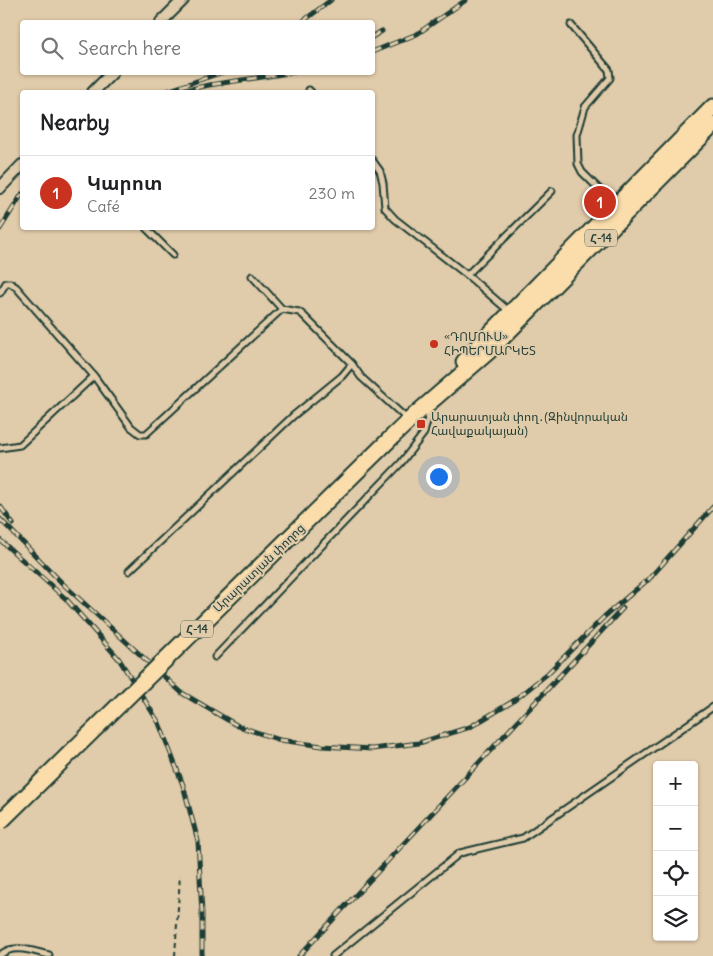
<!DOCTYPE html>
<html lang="en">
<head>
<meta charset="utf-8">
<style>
	body { margin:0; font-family:Delius,"Noto Sans Armenian",sans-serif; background:#f6f6f6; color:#202124 }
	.controls { position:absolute; right:15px; bottom:15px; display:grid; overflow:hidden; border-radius:5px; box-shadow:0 1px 4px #0004 }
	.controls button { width:45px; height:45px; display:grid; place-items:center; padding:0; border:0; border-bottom:1px solid #e0e0e0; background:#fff; color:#202124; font:25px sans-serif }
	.you { position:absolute; left:438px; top:476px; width:18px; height:18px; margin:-12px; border:4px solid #fff; border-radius:50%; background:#1a73e8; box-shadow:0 0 0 8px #1a73e833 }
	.badge { display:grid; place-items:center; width:32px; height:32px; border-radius:50%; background:#c8321e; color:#fff; font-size:16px; font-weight:700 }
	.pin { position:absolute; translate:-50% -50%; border:2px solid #fff; box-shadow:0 1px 5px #0006 }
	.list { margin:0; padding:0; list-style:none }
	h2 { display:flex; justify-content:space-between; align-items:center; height:65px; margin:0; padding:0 20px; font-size:21px }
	h2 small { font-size:16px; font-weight:400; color:#757577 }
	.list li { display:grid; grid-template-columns:32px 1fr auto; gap:15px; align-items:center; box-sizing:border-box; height:75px; padding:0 20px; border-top:1px solid #e0e0e0 }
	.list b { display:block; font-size:19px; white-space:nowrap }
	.list p { margin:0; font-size:16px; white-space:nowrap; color:#757577 }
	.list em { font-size:16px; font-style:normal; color:#757577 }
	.icon { flex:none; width:28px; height:28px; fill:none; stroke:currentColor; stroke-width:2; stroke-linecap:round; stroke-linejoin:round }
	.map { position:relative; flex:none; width:713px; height:956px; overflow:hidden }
	.search { position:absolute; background:#fff; box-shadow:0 1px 4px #0004; left:20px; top:20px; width:355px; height:55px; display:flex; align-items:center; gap:12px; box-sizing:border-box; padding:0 18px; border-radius:5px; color:#757577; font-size:19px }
	.panel { position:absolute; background:#fff; box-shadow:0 1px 4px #0004; left:20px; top:90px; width:355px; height:140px; border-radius:5px }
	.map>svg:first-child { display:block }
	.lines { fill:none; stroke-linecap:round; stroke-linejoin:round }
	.service-casing { stroke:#1f3d34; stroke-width:9 }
	.minor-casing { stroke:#1f3d34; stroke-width:14 }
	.primary-casing { stroke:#1f3d34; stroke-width:19 }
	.path { stroke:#1f3d34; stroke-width:2; stroke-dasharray:5 4; stroke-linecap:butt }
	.service { stroke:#e0cbaa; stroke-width:5 }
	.minor { stroke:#e0cbaa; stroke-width:10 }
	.primary { stroke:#faddab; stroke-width:15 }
	.rail-casing { stroke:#1f3d34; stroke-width:5 }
	.rail { stroke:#e0cbaa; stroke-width:3; stroke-dasharray:9; stroke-linecap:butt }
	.primary-bridge-casing { stroke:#1f3d34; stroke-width:19; stroke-linecap:butt }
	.primary-bridge { stroke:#faddab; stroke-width:15 }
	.poi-dot { fill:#c8321e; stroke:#e0cbaa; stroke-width:2 }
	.labels { text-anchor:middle; stroke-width:4; stroke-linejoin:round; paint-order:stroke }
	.shield { fill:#e0cbaa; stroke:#596857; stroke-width:1 }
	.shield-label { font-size:11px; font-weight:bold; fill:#1f3d34 }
	.poi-label { font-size:12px; fill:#1f3d34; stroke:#e0cbaa; text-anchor:start }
	.street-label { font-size:12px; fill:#1f3d34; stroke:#e0cbaa }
</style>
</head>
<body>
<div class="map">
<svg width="713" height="956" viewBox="0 0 713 956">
	<rect width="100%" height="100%" fill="#e0cbaa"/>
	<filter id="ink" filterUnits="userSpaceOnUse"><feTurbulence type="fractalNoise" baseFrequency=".02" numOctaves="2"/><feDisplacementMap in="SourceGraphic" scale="10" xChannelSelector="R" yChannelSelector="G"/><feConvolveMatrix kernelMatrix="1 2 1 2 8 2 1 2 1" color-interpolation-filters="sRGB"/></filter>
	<g filter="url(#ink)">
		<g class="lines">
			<g class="service-casing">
				<path id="service" d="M571 25 609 70 610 78 585 107 577 135 578 164 582 172 615 205
					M309 90 311 92
					M372 160 380 171 383 183 385 208 395 219 467 275 510 312
					M146 228 173 255
					M467 275 552 191
					M252 276 282 309 299 312 303 315 352 364
					M0 293 6 283H10L16 287 94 376 131 427 140 434H146L282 309
					M0 448 20 445 94 376
					M129 571 293 416 342 376 352 364 361 377 407 419
					M215 657 401 463 424 433 431 406
					M0 955C14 943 32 951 49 955
					M333 956 460 853 523 838 713 707"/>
			</g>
			<g class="minor-casing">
				<path id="minor" d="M161 22 183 0
					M93 92 113 72
					M0 188 22 165"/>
			</g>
			<g class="primary-casing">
				<path id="primary" d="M464 362 481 343 713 107
					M393 436 416 414 489 351 713 125"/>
			</g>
			<path class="path" d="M175 956 180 875"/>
			<use href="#service" class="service"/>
			<use href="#minor" class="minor"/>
			<use href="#primary" class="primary"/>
			<g class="rail-casing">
				<path id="rail" d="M302 22 331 0
					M372 37 382 31
					M372 52 417 34 466 0
					M164 92 223 72
					M177 92 209 85 295 72
					M0 229 22 194
					M0 506 13 524
					M0 519 62 583 182 693 238 726 280 740 322 746 372 749 419 743 470 727 512 702 547 674 605 616 652 576
					M0 540 66 599 119 659 159 723 183 785 198 841 202 913V956
					M648 580 713 507
					M299 956 623 608"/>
			</g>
			<use href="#rail" class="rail"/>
			<g class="primary-bridge-casing">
				<path id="primary-bridge" d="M0 822 393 436"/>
			</g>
			<use href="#primary-bridge" class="primary-bridge"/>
		</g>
	</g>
	<g class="poi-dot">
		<circle cx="434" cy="344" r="5"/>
		<rect x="416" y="419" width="10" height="10" rx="2.5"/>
	</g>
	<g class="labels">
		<g class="shield">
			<rect x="585" y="229.5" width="32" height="17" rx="4"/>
			<rect x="181" y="620.5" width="32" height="17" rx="4"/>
		</g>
		<g class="shield-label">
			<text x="601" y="242">Հ-14</text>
			<text x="197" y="633">Հ-14</text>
		</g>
		<g class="poi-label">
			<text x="444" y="341">«ԴՈՄՈՒՍ»<tspan x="444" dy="14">ՀԻՊԵՐՄԱՐԿԵՏ</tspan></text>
			<text x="431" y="421">Արարատյան փող․(Զինվորական<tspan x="431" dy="14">Հավաքակայան)</tspan></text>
		</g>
		<g class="street-label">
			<text transform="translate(259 568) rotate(-44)" y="4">Արարատյան փողոց</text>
		</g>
	</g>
</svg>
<div class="controls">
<button>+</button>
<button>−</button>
<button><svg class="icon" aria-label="locate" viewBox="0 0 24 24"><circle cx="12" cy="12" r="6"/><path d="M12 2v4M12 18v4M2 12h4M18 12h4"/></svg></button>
<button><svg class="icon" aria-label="layers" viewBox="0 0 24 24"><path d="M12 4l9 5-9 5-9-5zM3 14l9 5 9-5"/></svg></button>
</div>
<div class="you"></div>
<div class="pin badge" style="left:600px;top:202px">1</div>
<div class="search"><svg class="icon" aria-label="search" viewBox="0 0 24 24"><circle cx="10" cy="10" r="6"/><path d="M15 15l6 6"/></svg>Search here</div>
<section class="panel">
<h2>Nearby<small></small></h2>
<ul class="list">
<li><span class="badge">1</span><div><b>Կարոտ</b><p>Café</p></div><em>230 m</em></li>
</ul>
</section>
</div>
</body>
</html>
